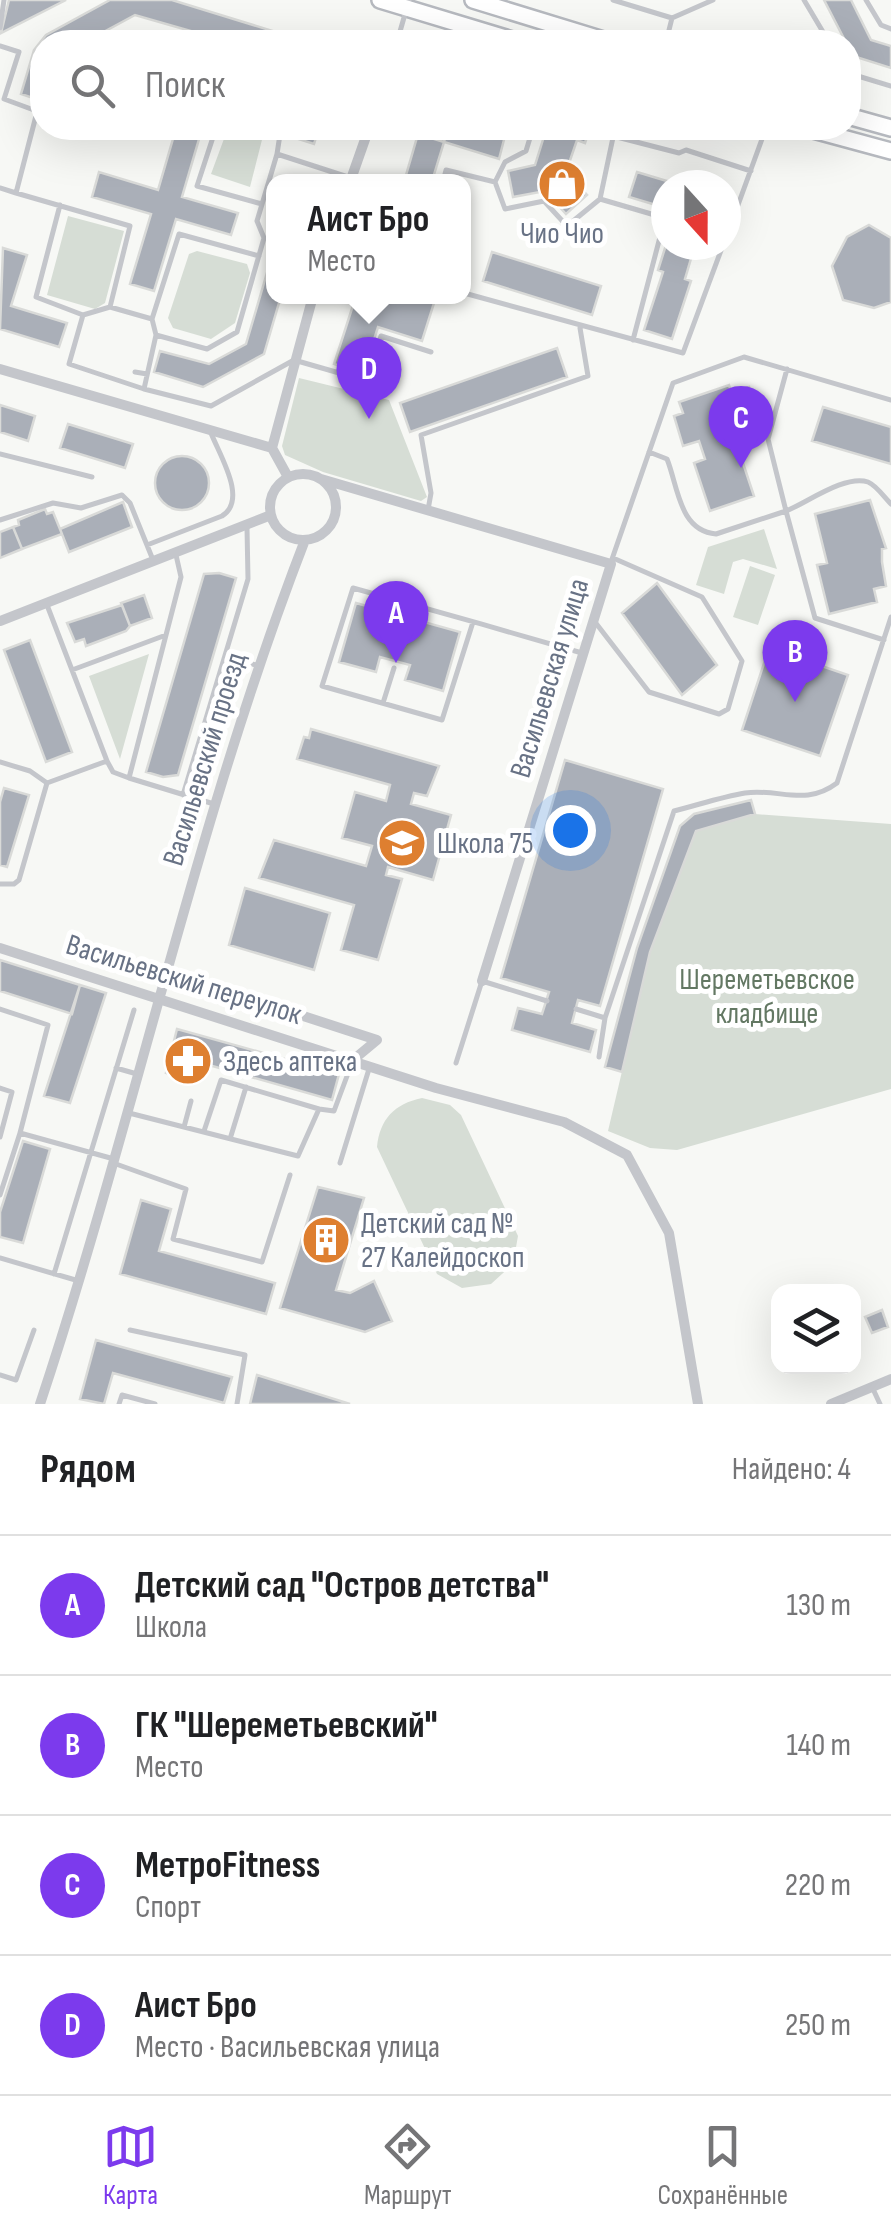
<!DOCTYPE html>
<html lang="ru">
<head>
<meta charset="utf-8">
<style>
	body { margin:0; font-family:"Sofia Sans Condensed",sans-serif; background:#f2f2f2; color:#202124 }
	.controls { position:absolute; right:30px; bottom:30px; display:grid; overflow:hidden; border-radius:20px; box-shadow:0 10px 40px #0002 }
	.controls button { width:90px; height:90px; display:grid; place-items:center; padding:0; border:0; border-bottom:2px solid #e0e0e0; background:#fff; color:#202124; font:50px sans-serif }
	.compass { position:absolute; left:651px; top:170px; width:90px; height:90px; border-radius:50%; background:#fff; box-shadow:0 10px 40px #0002; rotate:159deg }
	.you { position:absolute; left:570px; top:830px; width:35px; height:35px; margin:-25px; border:8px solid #fff; border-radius:50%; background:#1a73e8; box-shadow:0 0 0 15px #1a73e833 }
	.badge { display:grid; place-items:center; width:65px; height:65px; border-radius:50%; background:#7c3aed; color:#fff; font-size:32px; font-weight:700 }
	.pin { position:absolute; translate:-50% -82px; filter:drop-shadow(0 2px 5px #0008) }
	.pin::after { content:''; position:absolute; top:52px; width:35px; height:30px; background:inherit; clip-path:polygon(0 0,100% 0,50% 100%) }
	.popup { position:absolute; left:266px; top:174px; width:205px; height:130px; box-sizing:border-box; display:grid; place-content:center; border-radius:20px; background:#fff; filter:drop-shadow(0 2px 8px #0005); font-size:32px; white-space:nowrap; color:#757577 }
	.popup b { font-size:38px; color:#202124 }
	.popup::after { content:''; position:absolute; left:50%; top:100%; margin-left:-20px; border:20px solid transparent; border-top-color:#fff }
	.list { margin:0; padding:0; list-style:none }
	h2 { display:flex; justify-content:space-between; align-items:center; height:130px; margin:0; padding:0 40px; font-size:42px }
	h2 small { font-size:32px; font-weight:400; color:#757577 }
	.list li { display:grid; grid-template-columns:65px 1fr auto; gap:30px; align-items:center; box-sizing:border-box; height:140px; padding:0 40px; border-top:2px solid #e0e0e0 }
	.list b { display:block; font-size:38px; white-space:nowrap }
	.list p { margin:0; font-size:32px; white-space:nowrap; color:#757577 }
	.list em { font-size:32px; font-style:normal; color:#757577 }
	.icon { flex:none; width:55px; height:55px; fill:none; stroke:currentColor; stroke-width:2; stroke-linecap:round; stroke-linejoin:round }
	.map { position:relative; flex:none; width:891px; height:1404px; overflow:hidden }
	.search { position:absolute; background:#fff; box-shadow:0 10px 40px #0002; left:30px; right:30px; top:30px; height:110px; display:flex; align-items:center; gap:25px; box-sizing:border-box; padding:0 35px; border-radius:40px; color:#757577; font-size:38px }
	.sheet { height:690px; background:#fff }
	nav { display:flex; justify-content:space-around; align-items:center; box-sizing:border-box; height:140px; border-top:2px solid #e0e0e0; background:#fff; font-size:28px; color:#757577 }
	nav a { display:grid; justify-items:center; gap:5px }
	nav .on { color:#7c3aed }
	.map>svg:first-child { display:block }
	.green { fill:#d6ddd5 }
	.building { fill:#aaafb8; stroke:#d9dad8; stroke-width:2.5 }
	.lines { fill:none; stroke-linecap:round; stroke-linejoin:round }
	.secondary-casing { stroke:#b6b9bf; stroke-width:20 }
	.service { stroke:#c4c6cb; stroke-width:5 }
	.minor { stroke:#c4c6cb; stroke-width:10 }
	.secondary { stroke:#fff; stroke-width:15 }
	.labels { text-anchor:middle; stroke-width:10; stroke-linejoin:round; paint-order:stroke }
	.poi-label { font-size:30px; fill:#687285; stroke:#fff; text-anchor:start }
	.street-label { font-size:30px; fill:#687285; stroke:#fff }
	.park-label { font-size:30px; fill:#637863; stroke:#fff }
</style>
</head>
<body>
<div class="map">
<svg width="891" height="1404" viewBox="0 0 891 1404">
	<rect width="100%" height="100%" fill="#f7f8f5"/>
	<path class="green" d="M228 128H265L250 187 211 174Z
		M68 216 124 231 105 303 95 309 47 295Z
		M197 251 247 264 250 273 235 323 211 339 173 328 168 318 189 254Z
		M299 378 389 400 427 497 421 501 323 472 285 455 282 446Z
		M764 529 777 569 743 559 733 562 724 594 696 585 708 547Z
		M750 566 775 575 758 625 733 617Z
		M149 654 120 759 89 676Z
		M755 814 891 824V1089L677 1150 650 1148 608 1131 650 952 696 831Z
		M422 1098 450 1105 461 1115 518 1236 513 1264 491 1284 462 1288 437 1274 377 1147C380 1119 394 1104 422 1098Z"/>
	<path class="building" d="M9 0H66L1 33Z
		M110 0H172L276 32 273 42H229L135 15 85 42H42V101L21 94 34 50 46 35Z
		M824 0H851L871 40 891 46V68L853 56Z
		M295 128H319L314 144 292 137Z
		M399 128H448L444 142Z
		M448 128 506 132 499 159 444 142Z
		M590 128 585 143 577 140 566 172 587 195 566 214 545 191 513 197 508 171 535 165 546 130 541 128Z
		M175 132 199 139 182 197 238 213 231 235 176 219 154 291 130 284 151 214 92 197 99 172 158 190Z
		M418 134 444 142 432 181 404 182Z
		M637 172 680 185H666V208L629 197Z
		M869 225 891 238V302L874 308 843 300 832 266 847 237Z
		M666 245H695L685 279 691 281 672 339 644 330 663 272 658 270Z
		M3 248 27 255 11 306 67 323 59 347 0 329Z
		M274 249V296H281L264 354 203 387 154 372 160 351 209 364 246 344Z
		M492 252 601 286 592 315 483 281Z
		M356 296H415L434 303 422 341 378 327 363 374 334 364Z
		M557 348 567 377 410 432 400 403Z
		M729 385 731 392 749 387 760 421 743 426 749 445 738 448 754 496 710 511 694 463 705 459 699 441 683 446 674 416 683 413 679 402Z
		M0 405 35 416 28 441 0 432Z
		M823 407 891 427V464L812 441Z
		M68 424 133 444 125 468 60 448Z
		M155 483a27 27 0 1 1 54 0a27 27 0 1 1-54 0Z
		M870 500 886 548 882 549V562L886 586 874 589 877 602 829 614 817 565 827 563 815 514Z
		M123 502 132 527 69 552 60 529Z
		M45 509 47 514 53 512 62 534 22 549 13 527 19 525 18 520Z
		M13 527 22 549 0 558V532Z
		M219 573 236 578 178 775 163 777 146 772 204 574Z
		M657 583 717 665 682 695 622 613Z
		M144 595 152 618 130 626 121 603Z
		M356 603 460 632 443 691 405 680 410 665 380 657 376 672 339 662Z
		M122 605 130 626 126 631 86 646 84 639 75 642 67 623Z
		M30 640 72 752 46 762 4 650Z
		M769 648 848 675 820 756 742 730Z
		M311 729 439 766 427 796 414 793 411 804 451 815 433 880 388 867 386 875 402 879 378 960 341 950 354 905 259 878 274 840 366 866 372 846 342 838 355 792 386 801 390 785 297 759 304 737 309 738Z
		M565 760 663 789 600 1006 578 1000 572 1023 596 1030 590 1052 512 1030 518 1008 542 1014 549 992 501 978Z
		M4 788 29 795 7 867 0 865V802Z
		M751 800 755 814 696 831 650 952 622 1072 605 1067 637 948 680 826 694 814Z
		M245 888 330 913 314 970 229 945Z
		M0 960 80 985 72 1014 0 991Z
		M80 985 106 993 70 1103 44 1096Z
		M177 1029 339 1074 332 1100 195 1061 191 1081 166 1073Z
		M23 1141 50 1149 23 1243 0 1237V1212Z
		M318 1187 364 1198 336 1290 350 1293 374 1281 392 1321 365 1332 280 1308Z
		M141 1200 171 1209 159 1251 275 1283 266 1314 120 1274Z
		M882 1310 888 1327 872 1333 865 1317Z
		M96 1340 232 1377 224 1403 113 1373 104 1404 80 1399Z
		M257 1375 350 1404H250Z"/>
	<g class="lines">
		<g class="secondary-casing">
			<path id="secondary" d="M380 0 519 42
				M473 0 610 42
				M848 116 891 128
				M806 128 891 151"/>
		</g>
		<path class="service" d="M613 0 672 18
			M804 0 829 42
			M866 0 881 25 891 29
			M0 28 4 0
			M115 42 134 34 165 42
			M397 42 409 0
			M666 42 672 18 713 0
			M0 46 19 52 4 99 42 113
			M848 73 891 86
			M216 128 197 186 262 204
			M281 128 277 154 351 178
			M615 128 600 199 665 218 633 340
			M613 136 679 153 686 150 751 171
			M443 182 446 170 495 182 505 162 526 151 533 128
			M495 182 505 209 544 201 567 226 600 199
			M0 188 16 193 37 112
			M16 193 130 226 110 307 83 315 36 297 60 205
			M726 238 766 128
			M259 256 179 234 152 319 156 335 144 389 211 406 294 360 367 381 381 336 431 352
			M464 293 683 353 723 245
			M110 307 152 319
			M83 315 69 364 144 389
			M156 335 207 349 237 332 264 238 257 221 277 154
			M135 372 147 374
			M649 452 667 459C678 486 679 531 716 534L786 511 768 439 787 369
			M0 454 92 477
			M428 510 431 493 421 435 588 376 580 328
			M0 520 53 503 81 508 122 495 130 503 153 560
			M147 545 222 516C248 500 220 456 211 433
			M176 555 181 577 129 778 214 804
			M611 562 673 383 744 357 891 400
			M47 605 107 761
			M473 622 442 720 322 686 353 588C429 609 506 631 582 653
			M595 622 649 692 719 714 728 709 742 661 702 597 613 558
			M884 640 815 618 786 511C805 504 845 474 868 482 876 485 885 498 891 504
			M225 656 256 665
			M72 670 166 635
			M383 703 394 668
			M0 762 30 771 47 783
			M47 783 107 761 113 772 129 778
			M183 795 248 579 247 528
			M0 884H14L19 880 47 783
			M0 1009 48 1025 20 1133
			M576 1009 605 1018 674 811C698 805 721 797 745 793 780 788 805 807 837 783L891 617
			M599 1057 605 1018
			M456 1063 482 981 547 1001
			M116 1068 137 1074
			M0 1088 12 1092 0 1137
			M129 1113 298 1156 319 1109 334 1111 353 1060
			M184 1127 191 1101
			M204 1131 221 1080 319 1109
			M230 1139 246 1087
			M340 1163 369 1069
			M116 1164 186 1189 173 1239 262 1262 290 1175
			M0 1195 20 1133 114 1159
			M0 1258 79 1281
			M54 1274 134 1010
			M130 1330 245 1355 237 1404
			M0 1375 16 1380 34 1330
			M873 1389 880 1404
			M119 1404 122 1395 155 1404"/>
		<path class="minor" d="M350 182 369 128
			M0 369 272 448 288 477
			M272 448 313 296
			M270 507a33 33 0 1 1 66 0a33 33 0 1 1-66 0Z
			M321 479 611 564 482 981
			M0 621 271 515
			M0 948 436 1088 564 1122 627 1155 669 1233 698 1404
			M165 971 377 1040 353 1060
			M40 1404C135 1118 196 821 305 540
			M831 1404 891 1379"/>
		<use href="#secondary" class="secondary"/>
	</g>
	<defs>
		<g id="shop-disc" transform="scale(2.5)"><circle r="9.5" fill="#de7f30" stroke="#fff"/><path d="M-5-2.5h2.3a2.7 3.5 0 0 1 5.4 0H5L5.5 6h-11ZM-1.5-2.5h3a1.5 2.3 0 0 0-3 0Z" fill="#fff"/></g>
		<g id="school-disc" transform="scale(2.5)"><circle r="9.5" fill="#de7f30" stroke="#fff"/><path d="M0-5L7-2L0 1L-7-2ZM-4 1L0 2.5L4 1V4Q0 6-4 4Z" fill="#fff"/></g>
		<g id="pharmacy-disc" transform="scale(2.5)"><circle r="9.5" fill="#de7f30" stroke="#fff"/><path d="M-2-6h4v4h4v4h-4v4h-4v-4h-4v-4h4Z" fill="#fff"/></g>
		<g id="building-disc" transform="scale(2.5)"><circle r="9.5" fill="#de7f30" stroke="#fff"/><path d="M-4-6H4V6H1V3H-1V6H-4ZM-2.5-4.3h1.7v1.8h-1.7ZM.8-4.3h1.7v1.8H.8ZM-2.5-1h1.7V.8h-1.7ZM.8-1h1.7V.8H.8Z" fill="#fff"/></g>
	</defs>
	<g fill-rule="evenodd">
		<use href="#shop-disc" x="562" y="184"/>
		<use href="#school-disc" x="402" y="843"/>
		<use href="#pharmacy-disc" x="188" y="1061"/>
		<use href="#building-disc" x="326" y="1240"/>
	</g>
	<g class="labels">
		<g class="poi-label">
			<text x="562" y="243" text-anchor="middle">Чио Чио</text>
			<text x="437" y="853">Школа 75</text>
			<text x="223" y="1071">Здесь аптека</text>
			<text x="361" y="1233">Детский сад №<tspan x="361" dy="34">27 Калейдоскоп</tspan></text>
		</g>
		<g class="street-label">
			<text transform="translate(549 678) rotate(-73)" y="10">Васильевская улица</text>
			<text transform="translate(204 759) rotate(-73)" y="10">Васильевский проезд</text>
			<text transform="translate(184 979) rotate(17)" y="10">Васильевский переулок</text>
		</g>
		<g class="park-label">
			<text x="767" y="989">Шереметьевское<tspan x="767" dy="34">кладбище</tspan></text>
		</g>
	</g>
</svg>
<div class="controls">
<button><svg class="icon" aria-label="layers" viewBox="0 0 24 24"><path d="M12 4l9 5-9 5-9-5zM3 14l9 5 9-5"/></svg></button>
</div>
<svg class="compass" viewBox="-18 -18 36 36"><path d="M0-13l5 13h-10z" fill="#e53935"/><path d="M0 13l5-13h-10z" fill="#757577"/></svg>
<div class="you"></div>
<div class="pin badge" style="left:396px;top:663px">A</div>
<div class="pin badge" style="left:795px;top:702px">B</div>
<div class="pin badge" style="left:741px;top:468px">C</div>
<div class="pin badge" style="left:369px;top:419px">D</div>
<div class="popup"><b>Аист Бро</b>Место</div>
<div class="search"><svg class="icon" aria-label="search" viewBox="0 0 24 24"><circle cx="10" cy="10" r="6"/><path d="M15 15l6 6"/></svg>Поиск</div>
</div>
<section class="sheet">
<h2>Рядом<small>Найдено: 4</small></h2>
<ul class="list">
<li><span class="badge">A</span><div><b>Детский сад &quot;Остров детства&quot;</b><p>Школа</p></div><em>130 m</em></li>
<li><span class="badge">B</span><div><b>ГК &quot;Шереметьевский&quot;</b><p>Место</p></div><em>140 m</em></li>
<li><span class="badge">C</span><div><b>МетроFitness</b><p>Спорт</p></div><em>220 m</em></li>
<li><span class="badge">D</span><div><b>Аист Бро</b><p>Место · Васильевская улица</p></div><em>250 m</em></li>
</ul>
</section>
<nav>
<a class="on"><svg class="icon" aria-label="map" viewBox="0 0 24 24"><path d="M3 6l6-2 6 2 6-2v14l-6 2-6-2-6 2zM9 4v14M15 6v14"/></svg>Карта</a>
<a><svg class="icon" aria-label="directions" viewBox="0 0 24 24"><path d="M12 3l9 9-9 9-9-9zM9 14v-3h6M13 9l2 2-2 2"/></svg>Маршрут</a>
<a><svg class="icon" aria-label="saved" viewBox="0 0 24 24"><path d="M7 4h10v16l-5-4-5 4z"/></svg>Сохранённые</a>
</nav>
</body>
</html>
